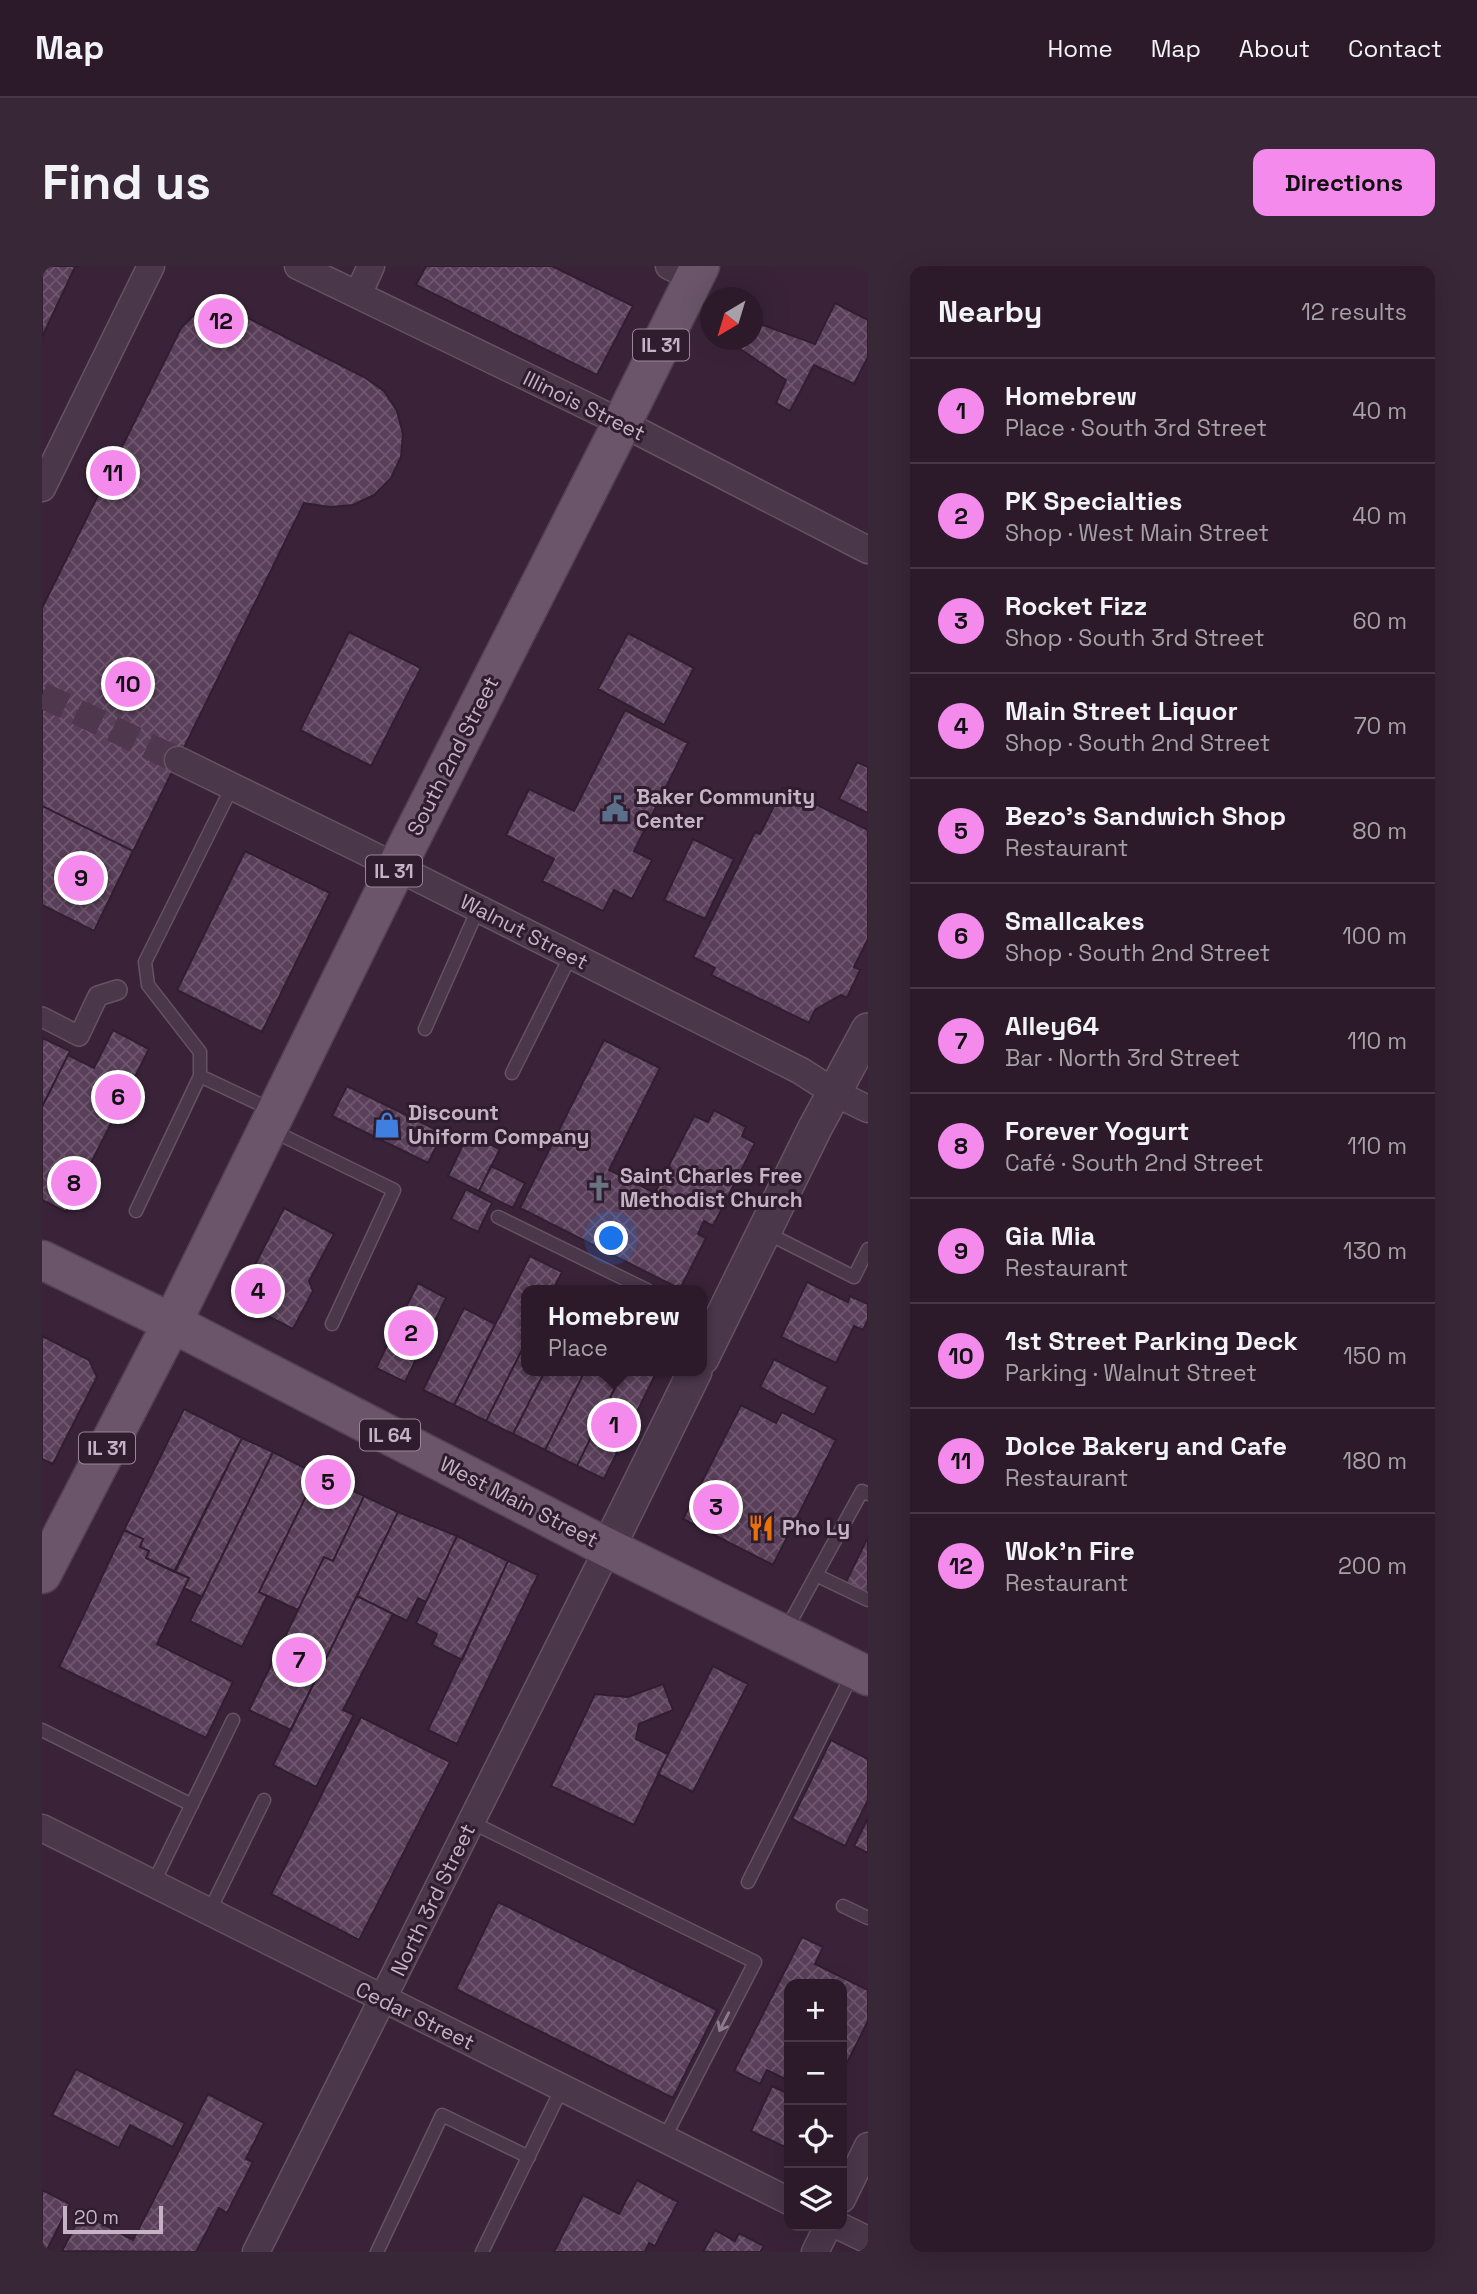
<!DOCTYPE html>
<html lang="en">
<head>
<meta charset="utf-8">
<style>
	body { margin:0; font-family:"Space Grotesk",sans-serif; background:#382737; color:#f1f3f6 }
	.controls { position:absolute; right:21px; bottom:21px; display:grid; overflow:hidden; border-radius:14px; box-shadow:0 7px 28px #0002 }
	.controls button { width:63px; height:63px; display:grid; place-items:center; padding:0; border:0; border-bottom:2px solid #483847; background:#2c1a2b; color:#f1f3f6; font:35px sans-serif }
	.compass { position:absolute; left:658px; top:21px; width:63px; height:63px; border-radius:50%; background:#2c1a2b; box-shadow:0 7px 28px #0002; rotate:218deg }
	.scale { position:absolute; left:21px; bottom:18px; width:100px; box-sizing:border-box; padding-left:7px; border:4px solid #c6b2c5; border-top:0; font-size:19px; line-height:24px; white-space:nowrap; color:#c6b2c5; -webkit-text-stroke:5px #2f1c2e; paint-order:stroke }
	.you { position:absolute; left:570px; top:973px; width:24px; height:24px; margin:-18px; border:5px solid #fff; border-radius:50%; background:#1a73e8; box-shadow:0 0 0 10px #1a73e833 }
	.badge { display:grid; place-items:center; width:46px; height:46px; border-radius:50%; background:#f38aec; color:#111; font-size:23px; font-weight:700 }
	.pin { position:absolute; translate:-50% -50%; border:4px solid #fff; box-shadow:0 2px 7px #0006 }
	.popup { position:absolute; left:479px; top:1019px; width:186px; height:91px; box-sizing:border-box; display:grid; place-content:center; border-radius:14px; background:#2c1a2b; filter:drop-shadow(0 2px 5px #0005); font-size:23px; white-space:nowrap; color:#a6a1a9 }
	.popup b { font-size:26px; color:#f1f3f6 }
	.popup::after { content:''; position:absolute; left:50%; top:100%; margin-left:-14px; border:14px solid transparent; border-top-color:#2c1a2b }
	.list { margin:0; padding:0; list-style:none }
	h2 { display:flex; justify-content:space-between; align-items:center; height:91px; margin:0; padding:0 28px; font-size:30px }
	h2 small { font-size:23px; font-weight:400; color:#a6a1a9 }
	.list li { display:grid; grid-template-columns:46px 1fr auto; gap:21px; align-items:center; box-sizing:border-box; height:105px; padding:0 28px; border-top:2px solid #483847 }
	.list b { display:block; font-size:26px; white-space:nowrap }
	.list p { margin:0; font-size:23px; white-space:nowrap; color:#a6a1a9 }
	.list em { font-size:23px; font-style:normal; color:#a6a1a9 }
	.icon { flex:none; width:38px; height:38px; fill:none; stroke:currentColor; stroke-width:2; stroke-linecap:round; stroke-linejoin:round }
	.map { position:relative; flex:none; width:826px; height:1986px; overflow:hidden; border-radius:14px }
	header { display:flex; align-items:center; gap:42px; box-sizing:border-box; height:98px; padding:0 35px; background:#2c1a2b; border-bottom:2px solid #483847 }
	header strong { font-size:33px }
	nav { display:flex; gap:38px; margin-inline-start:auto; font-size:24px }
	.intro { display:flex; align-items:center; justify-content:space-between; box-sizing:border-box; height:168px; padding:0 42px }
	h1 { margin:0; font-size:49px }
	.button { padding:18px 32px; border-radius:14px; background:#f38aec; color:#111; font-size:24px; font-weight:700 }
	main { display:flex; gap:42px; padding:0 42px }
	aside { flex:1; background:#2c1a2b; border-radius:14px; box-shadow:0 7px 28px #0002 }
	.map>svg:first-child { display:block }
	.building { fill:url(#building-cross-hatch); stroke:#311e30; stroke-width:2 }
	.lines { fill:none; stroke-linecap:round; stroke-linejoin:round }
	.minor-tunnel { stroke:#4f384e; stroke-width:26; stroke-dasharray:26 13; stroke-linecap:butt }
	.service-casing { stroke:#655264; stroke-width:15 }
	.pedestrian-casing { stroke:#655264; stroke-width:22 }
	.minor-casing { stroke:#655264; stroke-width:29 }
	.tertiary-casing { stroke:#655264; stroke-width:36 }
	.primary-casing { stroke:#534052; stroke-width:41 }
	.service { stroke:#4a374a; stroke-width:12 }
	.pedestrian { stroke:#4a374a; stroke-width:19 }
	.minor { stroke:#4a374a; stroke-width:26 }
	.tertiary { stroke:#4a374a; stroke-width:33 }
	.primary { stroke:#6a556a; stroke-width:38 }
	.oneway { stroke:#8e7b8e }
	.labels { text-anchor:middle; stroke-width:6; stroke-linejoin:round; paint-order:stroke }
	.shield { fill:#2f1c2e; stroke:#998598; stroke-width:2 }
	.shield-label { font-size:19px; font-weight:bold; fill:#c6b2c5 }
	.street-label { font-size:21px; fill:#c6b2c5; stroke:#2f1c2e }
	.poi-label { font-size:21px; font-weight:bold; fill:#c6b2c5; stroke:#2f1c2e; text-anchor:start }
</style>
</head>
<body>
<header>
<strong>Map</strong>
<nav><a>Home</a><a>Map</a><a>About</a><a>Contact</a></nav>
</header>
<div class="intro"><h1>Find us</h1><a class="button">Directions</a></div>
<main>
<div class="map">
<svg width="826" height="1986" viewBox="0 0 826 1986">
	<defs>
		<pattern id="building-cross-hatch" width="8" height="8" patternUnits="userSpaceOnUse" patternTransform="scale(1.75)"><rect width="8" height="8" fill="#593f59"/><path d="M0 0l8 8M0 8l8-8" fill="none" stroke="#6f586f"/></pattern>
	</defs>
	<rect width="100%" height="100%" fill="#3a2339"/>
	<path class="building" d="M0 0H38L33 1 0 71Z
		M384 0H510L591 40 555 109 374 19Z
		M793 37 826 54V91L812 118 772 99 748 145 734 137 744 114 685 74H710V55L773 78Z
		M173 42 187 43 204 51 322 111 342 125 355 145 361 168 359 191 349 212 332 229 311 239 288 241 262 237 52 665 0 639V342L139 62 153 48Z
		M307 366 379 402 329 500 258 464Z
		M586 367 652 402 622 459 556 423Z
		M583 444 646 477 592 585 610 594 590 633 572 624 561 645 500 615 512 593 464 569 487 523 532 545Z
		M815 496 826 501V547L797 533Z
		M741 522 826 564V673L812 701 818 704 805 732 799 729 773 744 767 757 669 709 673 702 651 691 713 566 718 568Z
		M0 540 91 585 52 665 0 639Z
		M651 573 692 593 663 653 622 634Z
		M203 585 288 627 220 766 135 724Z
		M71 764 107 783 24 946 0 934V841L26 789 52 802Z
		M0 772 28 785 0 841Z
		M562 774 618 802 567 904 613 927 652 850 666 856 672 844 704 861 700 870 713 877 671 960 662 955 656 968 664 972 638 1023 478 942Z
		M305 820 401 867 386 897 290 850Z
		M426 868 458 883 437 925 406 910Z
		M449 900 483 917 471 942 437 925Z
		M424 923 450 937 436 966 409 953Z
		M242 942 292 968 267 1015 271 1025 251 1063 195 1034Z
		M488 990 520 1006 511 1024H484V1076L444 1155 412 1139Z
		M765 1016 806 1036 808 1030 826 1038V1054L821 1064 812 1060 794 1097 739 1071Z
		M376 1017 404 1032 363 1116 334 1102Z
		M422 1042 453 1058 412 1139 381 1124Z
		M0 1070 47 1094 55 1111 11 1198 0 1193Z
		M484 1076V1105H503L471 1168 444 1155Z
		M732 1093 786 1121 772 1149 718 1121Z
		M503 1105H543L503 1184 471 1168Z
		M543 1105H549L575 1118 535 1200 503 1184Z
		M581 1105H615L562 1213 535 1200Z
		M699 1139 734 1157 740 1146 794 1174 731 1299 641 1253Z
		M142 1143 200 1172 132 1306 104 1292 107 1285 98 1281 101 1273 82 1264Z
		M200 1172 231 1186 160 1331 142 1322 147 1312 133 1306Z
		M231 1186 275 1208 217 1326 225 1330 200 1381 148 1355Z
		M275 1208 322 1230 291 1295 282 1291 256 1344 217 1326Z
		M322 1230 356 1246 249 1464 207 1444 282 1291 291 1295Z
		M356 1246 415 1270 384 1336 376 1332 365 1355 315 1330Z
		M82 1264 101 1273 98 1281 107 1285 104 1292 147 1312 115 1378 191 1416 164 1472 17 1401Z
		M415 1270 466 1295 420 1394 390 1379 395 1368 374 1357Z
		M826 1271V1329L803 1318Z
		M466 1295 496 1309 415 1478 386 1464Z
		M315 1330 351 1348 301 1444 312 1449 274 1521 231 1499Z
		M671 1400 706 1418 651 1526 616 1508Z
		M621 1418 631 1444 597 1458 594 1473 626 1488 592 1559 509 1520 553 1428 586 1431Z
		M319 1451 408 1496 317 1674 229 1628Z
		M789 1474 826 1493V1534L803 1580 750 1553Z
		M826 1552V1587L812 1580Z
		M456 1636 675 1744 631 1832 414 1723Z
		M760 1671 781 1681 773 1698 826 1724V1755L800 1807V1718H747V1815L725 1804 718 1818 692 1805Z
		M34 1803 143 1857 131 1881 88 1859 77 1882 10 1849Z
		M730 1820 747 1828V1883L709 1865Z
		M166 1828 222 1857 204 1893 211 1896 185 1947 177 1942 154 1986 20 1985 40 1947 91 1974Z
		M595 1914 636 1936 613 1980 607 1977 603 1986H512L541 1929 577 1948Z
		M0 1924 28 1938 4 1986H0Z
		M673 1964 693 1975 697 1967 722 1980 718 1986H661Z"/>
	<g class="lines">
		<path class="minor-tunnel" d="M0 429 136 494"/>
		<g class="service-casing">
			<path id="service" d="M383 763 436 643
				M470 807 529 689
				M158 810 230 844
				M229 864 352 924 290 1058
				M94 945 158 810V786L106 719 103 696 190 521
				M456 951 605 1024
				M723 966 812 1011 826 983
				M774 1309 820 1225 826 1228
				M743 1366 774 1309 826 1334
				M0 1464 150 1539
				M429 1556 713 1696 622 1873
				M706 1616 811 1407
				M111 1618 191 1454
				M801 1640 826 1652
				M167 1646 222 1534
				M335 1986 400 1849 487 1891
				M440 1986 520 1822"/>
		</g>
		<g class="pedestrian-casing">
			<path id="pedestrian" d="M0 751 37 770 56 730 75 724"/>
		</g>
		<g class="minor-casing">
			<path id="minor" d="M256 0 580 157 826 284
				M627 0 652 12
				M316 29 329 0
				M0 222 109 0
				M136 494 320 584 759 805 793 827 826 843
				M0 1562 747 1935
				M800 1933 826 1880
				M797 1960 826 1974
				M214 1986 566 1282
				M773 1986 786 1960"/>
		</g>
		<g class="tertiary-casing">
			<path id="tertiary" d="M660 1092 773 862 826 764
				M566 1282 653 1105"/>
		</g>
		<g class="primary-casing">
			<path id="primary" d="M0 994 130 1057 566 1282 826 1410
				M0 1308 130 1057 354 602 580 157 658 0"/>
		</g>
		<use href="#service" class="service"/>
		<use href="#pedestrian" class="pedestrian"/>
		<use href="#minor" class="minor"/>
		<use href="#tertiary" class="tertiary"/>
		<use href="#primary" class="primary"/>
	</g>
	<defs><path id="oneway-shaft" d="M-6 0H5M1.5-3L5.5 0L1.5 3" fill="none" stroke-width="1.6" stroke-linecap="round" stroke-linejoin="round" transform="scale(1.75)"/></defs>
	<use class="oneway" href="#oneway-shaft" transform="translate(682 1756) rotate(117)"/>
	<defs>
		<g id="civic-bare" transform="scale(2.1)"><path d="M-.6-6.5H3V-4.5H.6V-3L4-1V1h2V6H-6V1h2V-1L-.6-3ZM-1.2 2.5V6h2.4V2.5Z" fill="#5c6f8a" stroke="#2f1c2e" stroke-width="2.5" paint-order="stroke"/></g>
		<g id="shop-bare" transform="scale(2.1)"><path d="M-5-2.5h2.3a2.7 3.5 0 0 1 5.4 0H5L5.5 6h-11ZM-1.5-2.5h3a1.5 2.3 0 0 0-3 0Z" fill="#3f7fe0" stroke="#2f1c2e" stroke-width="2.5" paint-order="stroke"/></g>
		<g id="church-bare" transform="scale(2.1)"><path d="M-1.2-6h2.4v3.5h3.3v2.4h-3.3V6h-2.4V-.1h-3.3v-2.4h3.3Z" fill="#6b7280" stroke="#2f1c2e" stroke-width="2.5" paint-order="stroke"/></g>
		<g id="restaurant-bare" transform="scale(2.1)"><path d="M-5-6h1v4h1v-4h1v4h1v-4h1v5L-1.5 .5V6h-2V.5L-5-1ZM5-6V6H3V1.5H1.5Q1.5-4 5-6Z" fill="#e8710a" stroke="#2f1c2e" stroke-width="2.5" paint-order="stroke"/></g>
	</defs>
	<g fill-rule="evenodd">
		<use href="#civic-bare" x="573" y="543"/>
		<use href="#shop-bare" x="345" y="859"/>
		<use href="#church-bare" x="557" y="922"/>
		<use href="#restaurant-bare" x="719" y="1262"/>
	</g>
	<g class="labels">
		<g class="shield">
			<rect x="591" y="63.5" width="56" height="31" rx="5"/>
			<rect x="324" y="589.5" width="56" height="31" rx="5"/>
			<rect x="318" y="1153.5" width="60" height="31" rx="5"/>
			<rect x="37" y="1166.5" width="56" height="31" rx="5"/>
		</g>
		<g class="shield-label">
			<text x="619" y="86">IL 31</text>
			<text x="352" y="612">IL 31</text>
			<text x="348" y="1176">IL 64</text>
			<text x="65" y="1189">IL 31</text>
		</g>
		<g class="street-label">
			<text transform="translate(542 140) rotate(26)" y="7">Illinois Street</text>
			<text transform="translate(411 490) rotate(-63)" y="7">South 2nd Street</text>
			<text transform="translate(482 666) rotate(27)" y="7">Walnut Street</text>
			<text transform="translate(477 1236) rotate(27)" y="7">West Main Street</text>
			<text transform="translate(391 1634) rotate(-64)" y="7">North 3rd Street</text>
			<text transform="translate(373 1750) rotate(26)" y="7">Cedar Street</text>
		</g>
		<g class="poi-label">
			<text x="594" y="538">Baker Community<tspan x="594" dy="24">Center</tspan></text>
			<text x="366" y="854">Discount<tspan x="366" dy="24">Uniform Company</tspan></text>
			<text x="578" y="917">Saint Charles Free<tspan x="578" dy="24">Methodist Church</tspan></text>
			<text x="740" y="1269">Pho Ly</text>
		</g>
	</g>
</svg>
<div class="controls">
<button>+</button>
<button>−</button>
<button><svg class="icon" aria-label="locate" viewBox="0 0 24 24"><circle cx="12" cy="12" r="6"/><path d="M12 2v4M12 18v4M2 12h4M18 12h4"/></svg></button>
<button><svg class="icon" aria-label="layers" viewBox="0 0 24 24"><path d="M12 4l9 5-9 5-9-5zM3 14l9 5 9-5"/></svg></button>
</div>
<svg class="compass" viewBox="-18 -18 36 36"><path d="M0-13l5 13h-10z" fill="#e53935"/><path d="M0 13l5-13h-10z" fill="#a6a1a9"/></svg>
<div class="scale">20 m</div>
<div class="you"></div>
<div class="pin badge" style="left:572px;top:1159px">1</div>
<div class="popup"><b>Homebrew</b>Place</div>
<div class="pin badge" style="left:369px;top:1067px">2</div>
<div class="pin badge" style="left:674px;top:1241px">3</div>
<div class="pin badge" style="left:216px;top:1025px">4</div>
<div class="pin badge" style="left:286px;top:1216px">5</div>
<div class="pin badge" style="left:76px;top:831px">6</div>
<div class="pin badge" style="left:257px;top:1394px">7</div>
<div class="pin badge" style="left:32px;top:917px">8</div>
<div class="pin badge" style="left:39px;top:612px">9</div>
<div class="pin badge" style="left:86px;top:418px">10</div>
<div class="pin badge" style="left:71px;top:207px">11</div>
<div class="pin badge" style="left:179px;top:55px">12</div>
</div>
<aside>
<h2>Nearby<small>12 results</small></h2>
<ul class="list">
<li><span class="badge">1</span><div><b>Homebrew</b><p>Place · South 3rd Street</p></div><em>40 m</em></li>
<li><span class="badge">2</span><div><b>PK Specialties</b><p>Shop · West Main Street</p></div><em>40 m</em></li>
<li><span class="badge">3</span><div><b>Rocket Fizz</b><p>Shop · South 3rd Street</p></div><em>60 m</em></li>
<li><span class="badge">4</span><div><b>Main Street Liquor</b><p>Shop · South 2nd Street</p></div><em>70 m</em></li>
<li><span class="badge">5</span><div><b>Bezo's Sandwich Shop</b><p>Restaurant</p></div><em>80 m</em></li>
<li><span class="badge">6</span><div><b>Smallcakes</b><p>Shop · South 2nd Street</p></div><em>100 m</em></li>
<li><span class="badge">7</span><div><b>Alley64</b><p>Bar · North 3rd Street</p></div><em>110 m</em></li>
<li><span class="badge">8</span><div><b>Forever Yogurt</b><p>Café · South 2nd Street</p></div><em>110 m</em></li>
<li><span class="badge">9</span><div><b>Gia Mia</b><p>Restaurant</p></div><em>130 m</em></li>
<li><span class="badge">10</span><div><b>1st Street Parking Deck</b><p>Parking · Walnut Street</p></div><em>150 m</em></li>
<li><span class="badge">11</span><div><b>Dolce Bakery and Cafe</b><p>Restaurant</p></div><em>180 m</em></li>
<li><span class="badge">12</span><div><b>Wok'n Fire</b><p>Restaurant</p></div><em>200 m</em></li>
</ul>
</aside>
</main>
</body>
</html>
